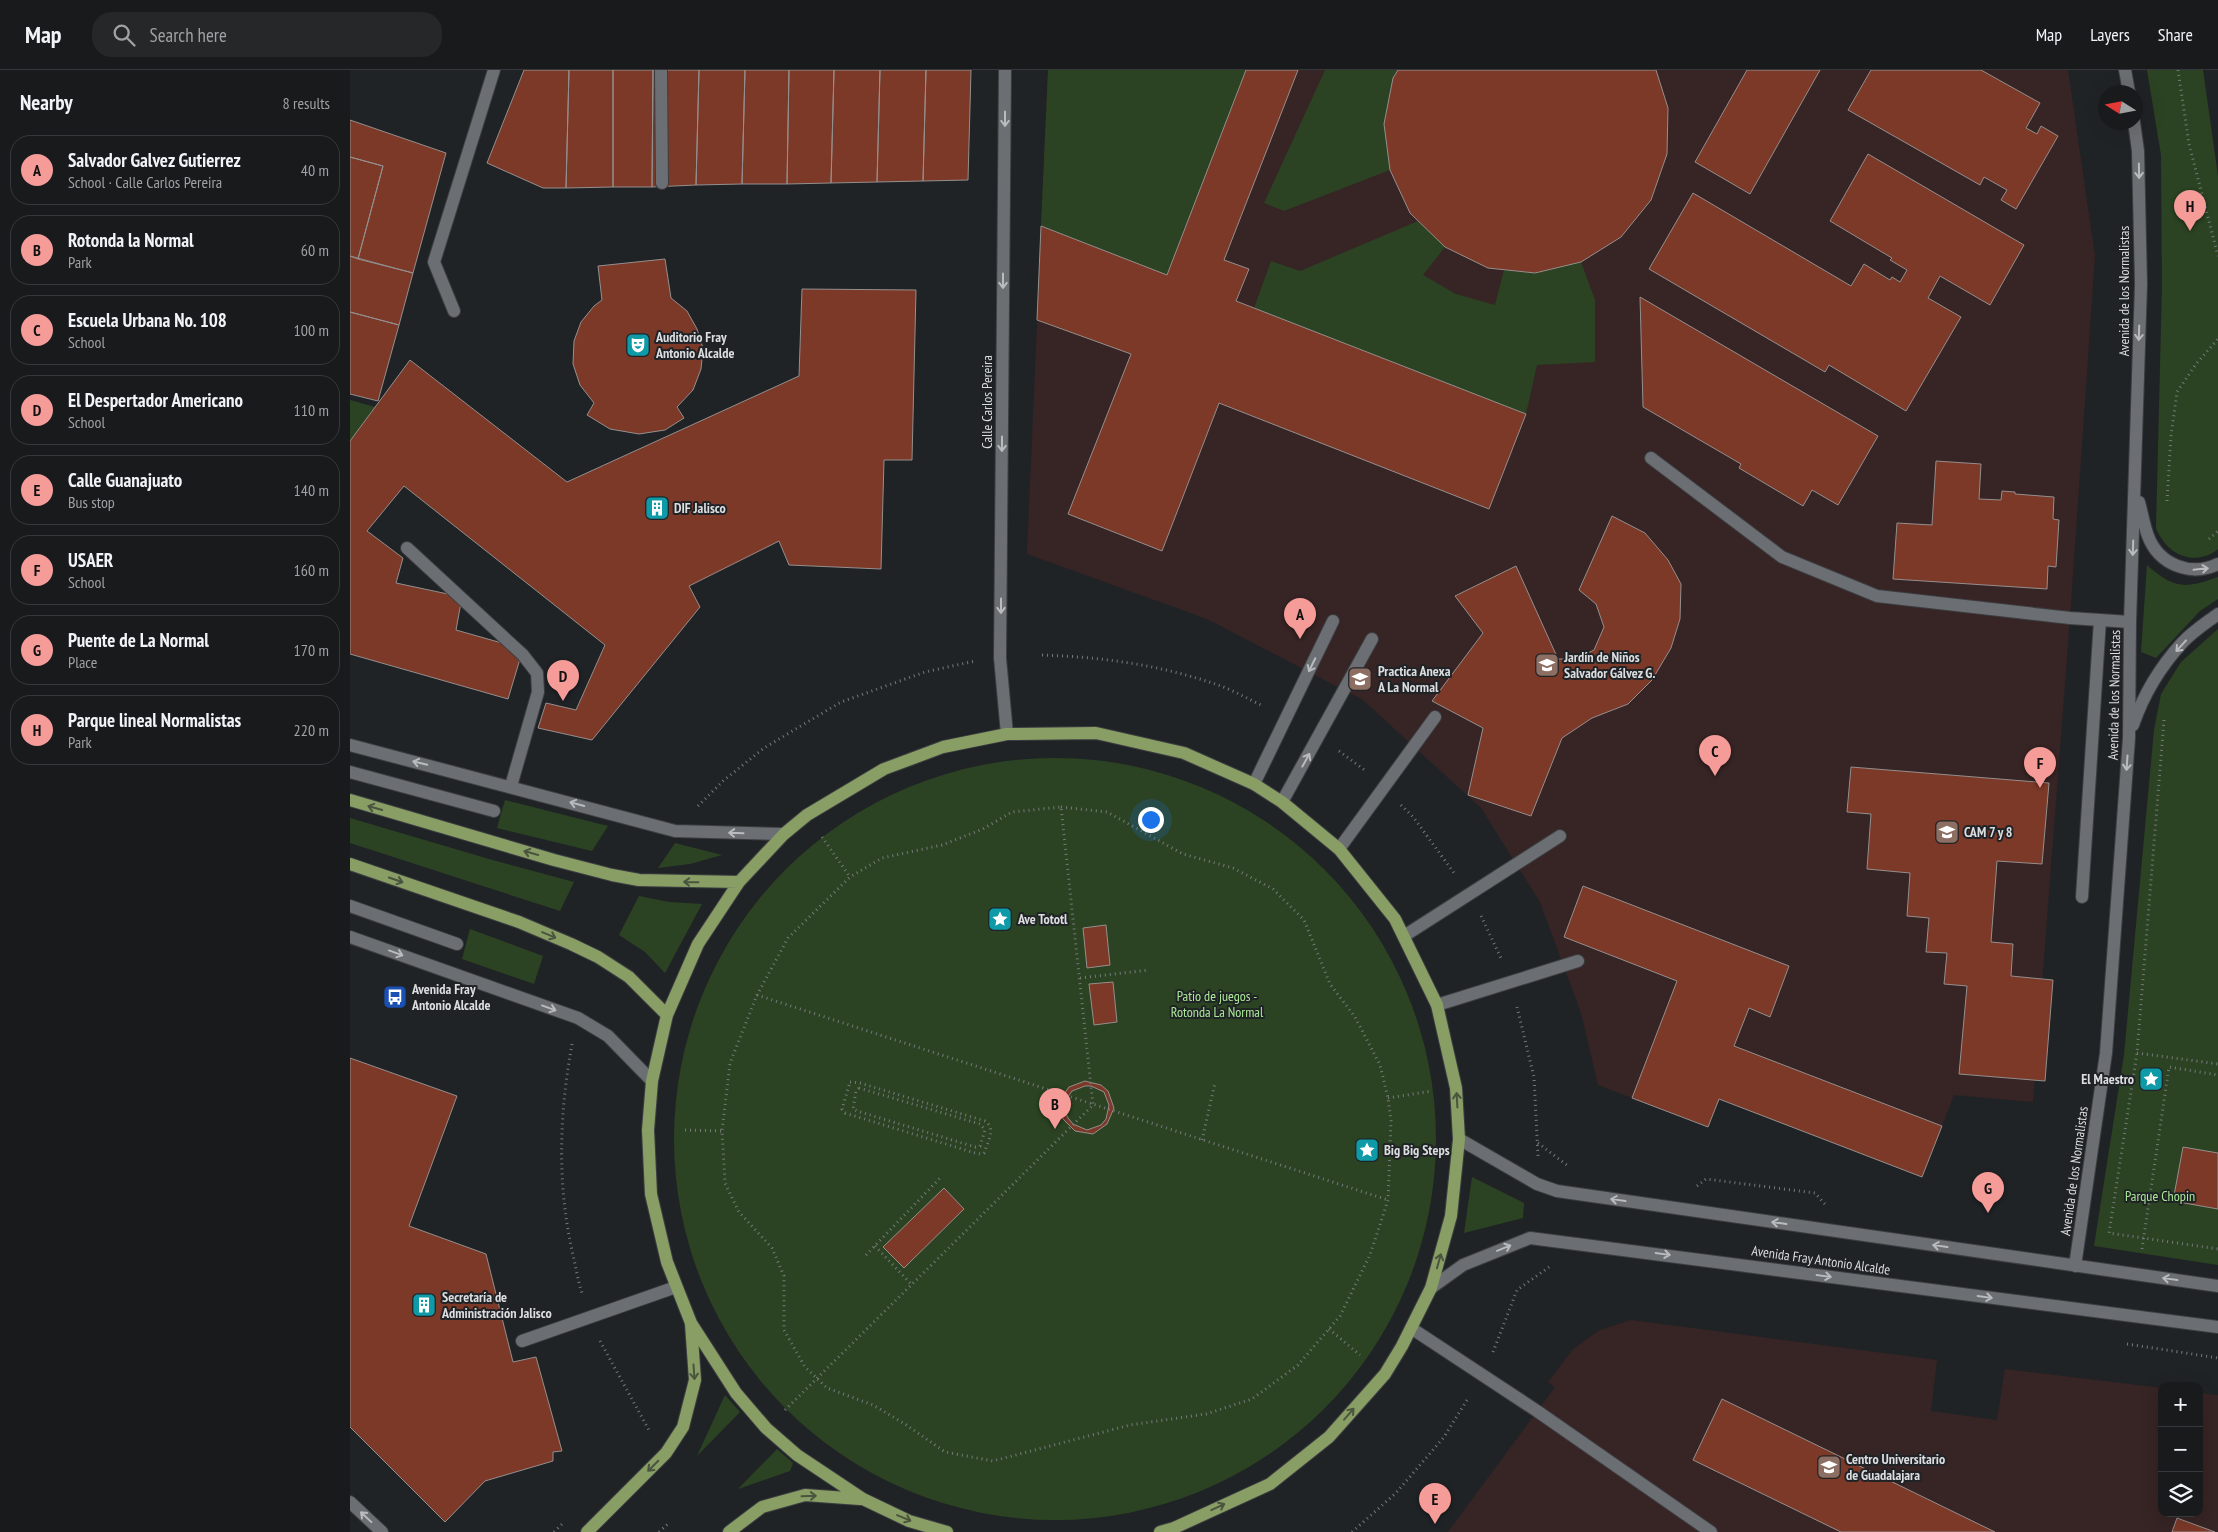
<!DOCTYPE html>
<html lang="en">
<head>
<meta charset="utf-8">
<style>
	body { margin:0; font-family:"PT Sans Narrow",sans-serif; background:#252729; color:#f1f3f6 }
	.controls { position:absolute; right:15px; bottom:15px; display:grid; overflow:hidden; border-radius:10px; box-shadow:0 5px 20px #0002 }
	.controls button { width:45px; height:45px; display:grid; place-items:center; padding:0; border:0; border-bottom:1px solid #36383b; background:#181a1c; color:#f1f3f6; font:25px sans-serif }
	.compass { position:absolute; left:1748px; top:15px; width:45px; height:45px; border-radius:50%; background:#181a1c; box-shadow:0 5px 20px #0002; rotate:281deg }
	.you { position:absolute; left:800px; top:749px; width:18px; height:18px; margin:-12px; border:4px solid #fff; border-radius:50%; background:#1a73e8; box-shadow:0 0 0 8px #1a73e833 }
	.badge { display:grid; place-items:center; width:32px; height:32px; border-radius:50%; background:#f59b98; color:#111; font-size:16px; font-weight:700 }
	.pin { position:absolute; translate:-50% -41px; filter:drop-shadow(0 1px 2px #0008) }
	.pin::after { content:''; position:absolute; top:26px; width:18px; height:15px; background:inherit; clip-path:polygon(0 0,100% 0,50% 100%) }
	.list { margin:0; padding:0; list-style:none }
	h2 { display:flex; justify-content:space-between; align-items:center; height:65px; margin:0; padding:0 20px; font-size:21px }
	h2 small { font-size:16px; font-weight:400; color:#9fa1a3 }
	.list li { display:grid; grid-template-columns:32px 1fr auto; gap:15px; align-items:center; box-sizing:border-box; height:70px; margin:0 10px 10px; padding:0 10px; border:1px solid #36383b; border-radius:20px }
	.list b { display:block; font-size:19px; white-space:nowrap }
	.list p { margin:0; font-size:16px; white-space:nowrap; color:#9fa1a3 }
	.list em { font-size:16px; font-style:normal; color:#9fa1a3 }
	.icon { flex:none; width:28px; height:28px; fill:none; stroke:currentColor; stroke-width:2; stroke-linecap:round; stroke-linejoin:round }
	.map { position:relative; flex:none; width:1868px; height:1462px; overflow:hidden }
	header { display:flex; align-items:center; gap:30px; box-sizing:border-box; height:70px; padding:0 25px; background:#181a1c; border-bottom:1px solid #36383b }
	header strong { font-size:24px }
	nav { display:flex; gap:28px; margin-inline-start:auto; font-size:18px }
	.search { width:350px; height:45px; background:#252729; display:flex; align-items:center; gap:12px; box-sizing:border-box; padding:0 18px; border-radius:20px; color:#9fa1a3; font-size:19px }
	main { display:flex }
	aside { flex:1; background:#181a1c }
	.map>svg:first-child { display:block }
	.education { fill:#372425 }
	.green { fill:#2b4322 }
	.building { fill:#7c3928; stroke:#948f8e; fill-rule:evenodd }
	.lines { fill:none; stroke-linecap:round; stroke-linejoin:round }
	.lane-casing { stroke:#3c3e41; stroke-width:14 }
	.street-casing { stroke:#3c3e41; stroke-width:14 }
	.secondary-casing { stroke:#3c3e41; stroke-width:14 }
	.primary-casing { stroke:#3c3e41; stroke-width:14 }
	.path { stroke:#76797b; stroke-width:3; stroke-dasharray:1 4; stroke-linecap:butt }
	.lane { stroke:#6b6e72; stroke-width:12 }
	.street { stroke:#6b6e72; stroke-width:12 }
	.secondary { stroke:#6b6e72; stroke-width:12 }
	.primary { stroke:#889e64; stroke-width:12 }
	.oneway { stroke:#b9bcbe }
	.oneway2 { stroke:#4a543f }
	.labels { text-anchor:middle; stroke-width:4; stroke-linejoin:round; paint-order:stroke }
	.street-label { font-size:14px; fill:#dbdddf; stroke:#202326 }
	.poi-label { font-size:14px; font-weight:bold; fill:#dbdddf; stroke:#202326; text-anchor:start }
	.park-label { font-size:14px; fill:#aae895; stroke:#202326 }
</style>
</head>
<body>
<header>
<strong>Map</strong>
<div class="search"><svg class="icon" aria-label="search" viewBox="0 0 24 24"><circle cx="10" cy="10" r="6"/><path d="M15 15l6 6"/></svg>Search here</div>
<nav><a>Map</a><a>Layers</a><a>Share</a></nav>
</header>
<main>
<aside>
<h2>Nearby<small>8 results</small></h2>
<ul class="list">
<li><span class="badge">A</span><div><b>Salvador Galvez Gutierrez</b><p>School · Calle Carlos Pereira</p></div><em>40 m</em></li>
<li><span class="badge">B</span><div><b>Rotonda la Normal</b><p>Park</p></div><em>60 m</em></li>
<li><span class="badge">C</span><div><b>Escuela Urbana No. 108</b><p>School</p></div><em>100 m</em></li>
<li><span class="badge">D</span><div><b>El Despertador Americano</b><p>School</p></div><em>110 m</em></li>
<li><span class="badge">E</span><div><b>Calle Guanajuato</b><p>Bus stop</p></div><em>140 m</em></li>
<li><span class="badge">F</span><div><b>USAER</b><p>School</p></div><em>160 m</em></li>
<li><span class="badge">G</span><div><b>Puente de La Normal</b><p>Place</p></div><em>170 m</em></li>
<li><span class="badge">H</span><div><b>Parque lineal Normalistas</b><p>Park</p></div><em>220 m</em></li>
</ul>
</aside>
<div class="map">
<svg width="1868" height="1462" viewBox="0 0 1868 1462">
	<rect width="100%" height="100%" fill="#202326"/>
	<path class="education" d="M698 0H1718L1745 186 1720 548 1683 1032 1604 1025 1572 1107 1370 1029 1358 1057 1248 1015 1231 943 1190 832 1131 738 1013 630 857 549 677 484Z
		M1281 1250 1587 1290 1581 1341 1647 1350 1655 1299 1812 1318V1443H1849V1323L1868 1325V1462H1098L1205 1317 1198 1312 1223 1279 1250 1260Z"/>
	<path class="green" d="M698 0H896L817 205 691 156Z
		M975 0H1048L1043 8 1034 54 1040 100 934 141 914 133Z
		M1797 0H1853L1868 106V479C1844 498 1816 484 1806 458L1812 217 1811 85Z
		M1068 151 1095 177 1073 205 1106 224 1145 235 1154 200 1185 203 1231 192 1245 230V292L1187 295 1176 344 904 238 921 191 950 201Z
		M0 330 25 337 0 371Z
		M1797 495C1824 519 1835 519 1868 507V529L1850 541 1806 588 1791 582Z
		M1868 559V1195L1744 1176 1774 985 1804 660 1811 624 1831 592Z
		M324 1069a381 381 0 1 1 762 0a381 381 0 1 1-762 0Z
		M155 730 258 756 242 781 147 758Z
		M0 748 139 789 224 812 210 841 0 773Z
		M325 773 372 785 340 794 308 798Z
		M289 826 319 832 352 834 315 903 295 882 269 865Z
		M120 859 193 886 184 914 112 889Z
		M1122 1107 1174 1133 1173 1148 1114 1163Z
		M375 1325 390 1342 347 1386Z
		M427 1379 443 1393 440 1401 388 1419Z"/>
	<path class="building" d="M174 0H219L216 118H193L137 93Z
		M219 0H263V117L216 118Z
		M263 0H303L302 117H263Z
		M303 0H349L346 115 302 117Z
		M349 0H395L392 114 346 115Z
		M395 0H439L437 114H392Z
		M439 0H484L481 113 437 114Z
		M484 0H530L527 112 481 113Z
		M530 0H576L573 111 527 112Z
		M576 0H621L618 110 573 111Z
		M896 0H948L874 190 899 199 886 231 1176 344 1139 439 869 333 812 481 718 444 781 284 687 250 691 156 817 205Z
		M1048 0H1306L1318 38 1317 84 1301 130 1271 167 1231 192 1185 203 1138 198 1095 177 1060 143 1040 100 1034 54 1043 8Z
		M1397 0H1470L1400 124 1345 92Z
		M1521 0H1631L1690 33 1676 58 1687 64 1691 56 1708 66 1666 139 1651 130 1657 120 1634 107 1630 115 1498 40Z
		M0 50 96 83 63 203 8 189 33 96 0 87Z
		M1518 84 1674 175 1640 235 1590 206 1578 228 1611 247 1556 341 1479 295 1475 302 1299 199 1343 123 1501 216 1514 194 1540 210 1542 207 1550 212 1557 200 1540 190 1542 188 1480 151Z
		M0 87 33 96 8 189 0 186Z
		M0 186 63 203 49 255 0 242Z
		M315 189 321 228 337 241 347 259 353 278 351 299 343 320 327 337 334 348 315 360 289 364 260 359 237 345 244 333 230 315 223 294 224 271 231 252 244 236 252 230 248 196Z
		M452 219 566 220 562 390H534L531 499 439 495 429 471 339 516 350 537 242 670 188 658 196 633 226 640 255 575 54 416 17 461 53 488 46 513 112 527 106 560 173 579 158 629 0 584V371L60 290 217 412 449 306Z
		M1290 227 1528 366 1488 435 1462 420 1453 436 1389 398 1391 394 1293 337Z
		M0 242 49 255 28 331 0 324Z
		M1586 391 1631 394 1629 429 1651 430 1652 421 1665 422V424L1704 427 1703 449 1709 450 1706 497 1698 496 1697 519 1543 509 1547 453 1582 455Z
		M1262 446 1295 463 1318 490 1331 514 1330 549 1321 578 1302 610 1278 634 1242 648 1212 668 1181 746 1118 725 1133 658 1082 631 1133 563 1105 526 1166 496 1208 589H1226L1244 580 1254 557 1246 534 1229 520Z
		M1501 697 1699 713 1692 794 1647 791 1641 872 1663 874 1661 906 1703 910 1695 1011 1609 1004 1617 916 1594 914 1597 883 1576 882 1579 848 1557 846 1560 803 1517 799 1521 744 1497 742Z
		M1233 816 1439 896 1420 947 1399 938 1384 976 1592 1056 1572 1107 1369 1029 1358 1057 1282 1028 1327 911 1214 867Z
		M756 855 760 895 737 898 733 858Z
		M763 912 767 952 744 955 739 914Z
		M0 988 107 1026 59 1156 136 1184 163 1292 186 1287 212 1381 203 1382V1391L135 1411 95 1452 0 1357Z
		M735 1011 751 1015 758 1021 764 1038 757 1054 743 1064 725 1061 713 1049 710 1041 714 1024 719 1017ZM735 1016H741L754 1022 759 1035 756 1049 751 1055 737 1060 723 1054 718 1048 715 1041 718 1027 722 1021Z
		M1833 1077 1868 1083V1139L1823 1131Z
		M594 1118 614 1139 554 1198 533 1177Z
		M1372 1329 1645 1462H1491L1343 1390Z
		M1827 1448 1865 1462H1822Z"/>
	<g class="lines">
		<g class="lane-casing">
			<path id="lane" d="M311 0 312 113
				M104 241 84 192 144 0
				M1301 388 1432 487 1527 526 1720 548 1780 552
				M57 478 173 585 187 603 188 622 161 716
				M0 702 144 741
				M904 714 983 551
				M932 732 1022 569
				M989 779 1085 647
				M1732 827 1750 550
				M0 836 107 874
				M1054 866 1210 766
				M1087 935 1228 891
				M1061 1258 1187 1341 1361 1462
				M172 1271 326 1217"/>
		</g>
		<g class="street-casing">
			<path id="street" d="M655 0 650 588 657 664
				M0 1432 32 1462"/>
		</g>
		<g class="secondary-casing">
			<path id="secondary" d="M1775 0 1779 22
				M1789 432C1792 443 1794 455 1798 466 1809 495 1841 507 1868 494
				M1783 655C1793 626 1811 596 1832 573 1842 562 1856 553 1868 544
				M0 675 325 761 434 764
				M0 867 228 948 258 966 302 1011
				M1109 1069 1187 1114 1207 1121 1868 1216
				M1725 1196 1756 983 1779 668 1780 552 1791 214 1788 81 1784 52
				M1081 1218 1113 1195 1180 1168 1868 1257"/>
		</g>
		<g class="primary-casing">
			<path id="primary" d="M0 730 204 790 262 805 289 810 389 812
				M0 794 169 852 221 874 248 887 279 907 317 945
				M237 1462 316 1383 333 1357 345 1310 341 1254
				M379 1462 412 1437 455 1425 510 1429
				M597 1462 559 1451 513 1429 447 1385 416 1358 386 1323 341 1253 317 1192 301 1124 298 1060 302 1011 317 945 348 874 389 812 434 764 457 745 534 699 593 677 657 664 746 663 834 683 904 714 932 732 989 779 1045 849 1087 935 1106 1018 1109 1069 1101 1146 1081 1218 1052 1276 1035 1304 979 1367 920 1414 824 1458 810 1462"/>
		</g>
		<path class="path" d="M1828 0 1839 74 1868 186
			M1817 431 1821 366 1827 322 1846 294 1868 269
			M1859 469 1868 461
			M692 585C752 587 811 595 868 615 883 620 898 629 913 636
			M1814 650 1787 983 1759 1163 1868 1179
			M989 681 1016 701
			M1051 735 1064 748 1104 803
			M348 736 373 711 414 678 491 632 575 602 625 591
			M711 737 757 742 833 784 883 798 923 819 954 850 980 914 1005 947 1030 995 1038 1028 1041 1051 1038 1130 1020 1185 990 1246 948 1295 902 1329 856 1344 780 1355 643 1391 595 1382 555 1354 523 1335 477 1318 455 1297 434 1260V1206L422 1178 389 1142 375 1113 372 1061 380 993 407 925 438 868 500 807 532 788 592 775 633 759 662 742Z
			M472 767 500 807
			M1131 846 1151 888
			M730 908 799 900
			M407 925 1038 1130
			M1167 937 1184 1007 1188 1086
			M222 974C209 1046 207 1115 223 1185 226 1198 228 1211 232 1223
			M1787 983 1868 994
			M500 1012 510 1013 635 1051C646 1058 638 1072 634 1083L631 1084 625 1083 495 1043 492 1039Z
			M509 1018 630 1054 635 1060 630 1076 625 1077 507 1041 503 1039 506 1021Z
			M1038 1028 1082 1021
			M335 1060 372 1061
			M852 1070 865 1013
			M1188 1073 1218 1096
			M1347 1116 1356 1109 1465 1123 1475 1134
			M525 1176 562 1215
			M1792 1179 1819 997 1868 1005
			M516 1185 592 1106
			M979 1259 1010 1285
			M250 1271 300 1362
			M1777 1274 1868 1288
			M1143 1282 1167 1220 1199 1197
			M435 1340 743 1035 711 737
			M204 1462 214 1452
			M309 1462 320 1452
			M1002 1462 1046 1423 1094 1367 1119 1327"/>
		<use href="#lane" class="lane"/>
		<use href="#street" class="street"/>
		<use href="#secondary" class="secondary"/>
		<use href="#primary" class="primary"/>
	</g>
	<defs><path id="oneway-shaft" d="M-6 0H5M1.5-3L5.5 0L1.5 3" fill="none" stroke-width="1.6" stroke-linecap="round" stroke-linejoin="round" transform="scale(1.25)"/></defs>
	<g class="oneway">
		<use href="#oneway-shaft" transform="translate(655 49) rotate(90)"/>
		<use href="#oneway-shaft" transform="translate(1789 101) rotate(89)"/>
		<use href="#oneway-shaft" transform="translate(653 211) rotate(90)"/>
		<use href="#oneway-shaft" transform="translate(1789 263) rotate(92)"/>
		<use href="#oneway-shaft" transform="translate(652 374) rotate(90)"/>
		<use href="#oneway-shaft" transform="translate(1783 478) rotate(92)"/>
		<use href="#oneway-shaft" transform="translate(1851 499) rotate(-6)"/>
		<use href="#oneway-shaft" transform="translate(651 536) rotate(90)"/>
		<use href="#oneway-shaft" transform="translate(1831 576) rotate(132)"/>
		<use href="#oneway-shaft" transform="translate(962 595) rotate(116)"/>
		<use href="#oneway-shaft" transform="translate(956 690) rotate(-61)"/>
		<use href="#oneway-shaft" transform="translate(70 693) rotate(-166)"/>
		<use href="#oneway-shaft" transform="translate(1777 693) rotate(94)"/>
		<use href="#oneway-shaft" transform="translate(227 734) rotate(-165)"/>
		<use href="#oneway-shaft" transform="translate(386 763) rotate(-178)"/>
		<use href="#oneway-shaft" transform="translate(46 883) rotate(20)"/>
		<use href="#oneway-shaft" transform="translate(199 938) rotate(20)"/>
		<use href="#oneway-shaft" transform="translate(1268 1130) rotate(-172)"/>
		<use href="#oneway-shaft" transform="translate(1429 1153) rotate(-172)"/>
		<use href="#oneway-shaft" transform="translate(1590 1176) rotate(-172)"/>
		<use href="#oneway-shaft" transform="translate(1154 1178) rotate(-22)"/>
		<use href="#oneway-shaft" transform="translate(1313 1184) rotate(8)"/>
		<use href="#oneway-shaft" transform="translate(1474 1206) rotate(8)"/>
		<use href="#oneway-shaft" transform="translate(1820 1209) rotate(-172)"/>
		<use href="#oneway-shaft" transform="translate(1635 1227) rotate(8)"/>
		<use href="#oneway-shaft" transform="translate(16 1447) rotate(-137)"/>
	</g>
	<g class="oneway2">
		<use href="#oneway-shaft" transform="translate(25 738) rotate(-164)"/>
		<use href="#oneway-shaft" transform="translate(181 783) rotate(-164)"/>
		<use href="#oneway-shaft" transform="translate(46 810) rotate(19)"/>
		<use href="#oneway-shaft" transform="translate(341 812) rotate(-179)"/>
		<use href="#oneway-shaft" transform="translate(199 865) rotate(23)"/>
		<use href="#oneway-shaft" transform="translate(1107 1030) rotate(-93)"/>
		<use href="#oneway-shaft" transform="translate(1089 1191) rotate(-74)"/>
		<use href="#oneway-shaft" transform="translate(344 1302) rotate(86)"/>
		<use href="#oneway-shaft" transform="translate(999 1344) rotate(-49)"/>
		<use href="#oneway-shaft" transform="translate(303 1396) rotate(135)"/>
		<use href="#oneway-shaft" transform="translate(459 1426) rotate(-2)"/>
		<use href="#oneway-shaft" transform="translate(868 1437) rotate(-25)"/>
		<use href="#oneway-shaft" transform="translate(554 1448) rotate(23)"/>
	</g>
	<defs>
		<g id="theatre-square" transform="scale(1.25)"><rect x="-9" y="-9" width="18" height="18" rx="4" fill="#0f9aa8" stroke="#202326"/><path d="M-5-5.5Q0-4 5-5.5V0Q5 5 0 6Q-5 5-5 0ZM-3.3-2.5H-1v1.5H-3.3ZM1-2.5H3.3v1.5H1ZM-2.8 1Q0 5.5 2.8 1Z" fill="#fff"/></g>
		<g id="building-square" transform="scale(1.25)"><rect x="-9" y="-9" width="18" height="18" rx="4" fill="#0f9aa8" stroke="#202326"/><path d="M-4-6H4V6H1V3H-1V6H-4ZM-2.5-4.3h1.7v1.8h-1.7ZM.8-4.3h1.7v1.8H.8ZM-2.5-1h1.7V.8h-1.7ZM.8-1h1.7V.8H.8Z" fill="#fff"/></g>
		<g id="school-square" transform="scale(1.25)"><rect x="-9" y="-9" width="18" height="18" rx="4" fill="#8d6e63" stroke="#202326"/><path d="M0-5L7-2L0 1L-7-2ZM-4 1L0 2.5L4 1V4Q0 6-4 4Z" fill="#fff"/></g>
		<g id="sight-square" transform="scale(1.25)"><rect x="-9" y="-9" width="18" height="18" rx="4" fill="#0f9aa8" stroke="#202326"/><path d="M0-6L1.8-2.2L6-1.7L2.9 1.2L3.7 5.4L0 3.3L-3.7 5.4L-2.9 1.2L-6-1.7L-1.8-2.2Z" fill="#fff"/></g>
		<g id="bus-square" transform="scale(1.25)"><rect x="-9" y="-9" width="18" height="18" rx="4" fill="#1a4fb4" stroke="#202326"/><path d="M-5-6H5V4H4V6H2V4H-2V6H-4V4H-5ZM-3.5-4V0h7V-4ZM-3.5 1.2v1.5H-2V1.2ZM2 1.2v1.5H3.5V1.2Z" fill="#fff"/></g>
		<g id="university-square" transform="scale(1.25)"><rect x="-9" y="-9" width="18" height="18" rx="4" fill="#8d6e63" stroke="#202326"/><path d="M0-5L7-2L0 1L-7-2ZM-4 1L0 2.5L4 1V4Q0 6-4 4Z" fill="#fff"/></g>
	</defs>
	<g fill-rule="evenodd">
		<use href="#theatre-square" x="288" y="275"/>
		<use href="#building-square" x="307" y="438"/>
		<use href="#school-square" x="1197" y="595"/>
		<use href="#school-square" x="1010" y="609"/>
		<use href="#school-square" x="1597" y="762"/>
		<use href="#sight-square" x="650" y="849"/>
		<use href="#bus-square" x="45" y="927"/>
		<use href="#sight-square" x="1801" y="1009"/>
		<use href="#sight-square" x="1017" y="1080"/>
		<use href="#building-square" x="74" y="1235"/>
		<use href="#university-square" x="1479" y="1397"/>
	</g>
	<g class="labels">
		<g class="street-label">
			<text transform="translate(1774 221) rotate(-90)" y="5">Avenida de los Normalistas</text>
			<text transform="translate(637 332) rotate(-90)" y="5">Calle Carlos Pereira</text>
			<text transform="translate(1764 625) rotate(-89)" y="5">Avenida de los Normalistas</text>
			<text transform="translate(1724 1101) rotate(-82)" y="5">Avenida de los Normalistas</text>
			<text transform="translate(1471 1190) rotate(8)" y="5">Avenida Fray Antonio Alcalde</text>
		</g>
		<g class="poi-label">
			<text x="306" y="272">Auditorio Fray<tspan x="306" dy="16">Antonio Alcalde</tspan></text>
			<text x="324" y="443">DIF Jalisco</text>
			<text x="1214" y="592">Jardín de Niños<tspan x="1214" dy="16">Salvador Gálvez G.</tspan></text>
			<text x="1028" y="606">Practica Anexa<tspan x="1028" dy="16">A La Normal</tspan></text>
			<text x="1614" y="767">CAM 7 y 8</text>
			<text x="668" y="854">Ave Tototl</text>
			<text x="62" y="924">Avenida Fray<tspan x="62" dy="16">Antonio Alcalde</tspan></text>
			<text x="1784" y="1014" text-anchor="end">El Maestro</text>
			<text x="1034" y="1085">Big Big Steps</text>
			<text x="92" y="1232">Secretaría de<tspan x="92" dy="16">Administración Jalisco</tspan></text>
			<text x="1496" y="1394">Centro Universitario<tspan x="1496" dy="16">de Guadalajara</tspan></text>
		</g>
		<g class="park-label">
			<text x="867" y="931">Patio de juegos -<tspan x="867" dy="16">Rotonda La Normal</tspan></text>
			<text x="1810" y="1131">Parque Chopin</text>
		</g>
	</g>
</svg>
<div class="controls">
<button>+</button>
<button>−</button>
<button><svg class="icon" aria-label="layers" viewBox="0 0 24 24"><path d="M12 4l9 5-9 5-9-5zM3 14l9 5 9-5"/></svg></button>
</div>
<svg class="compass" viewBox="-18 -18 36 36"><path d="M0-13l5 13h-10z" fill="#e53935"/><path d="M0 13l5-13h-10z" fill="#9fa1a3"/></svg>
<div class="you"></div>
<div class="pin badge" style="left:950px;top:569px">A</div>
<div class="pin badge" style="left:705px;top:1059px">B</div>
<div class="pin badge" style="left:1365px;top:706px">C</div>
<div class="pin badge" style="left:213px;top:631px">D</div>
<div class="pin badge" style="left:1085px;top:1454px">E</div>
<div class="pin badge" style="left:1690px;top:718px">F</div>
<div class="pin badge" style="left:1638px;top:1143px">G</div>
<div class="pin badge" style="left:1840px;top:161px">H</div>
</div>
</main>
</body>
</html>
